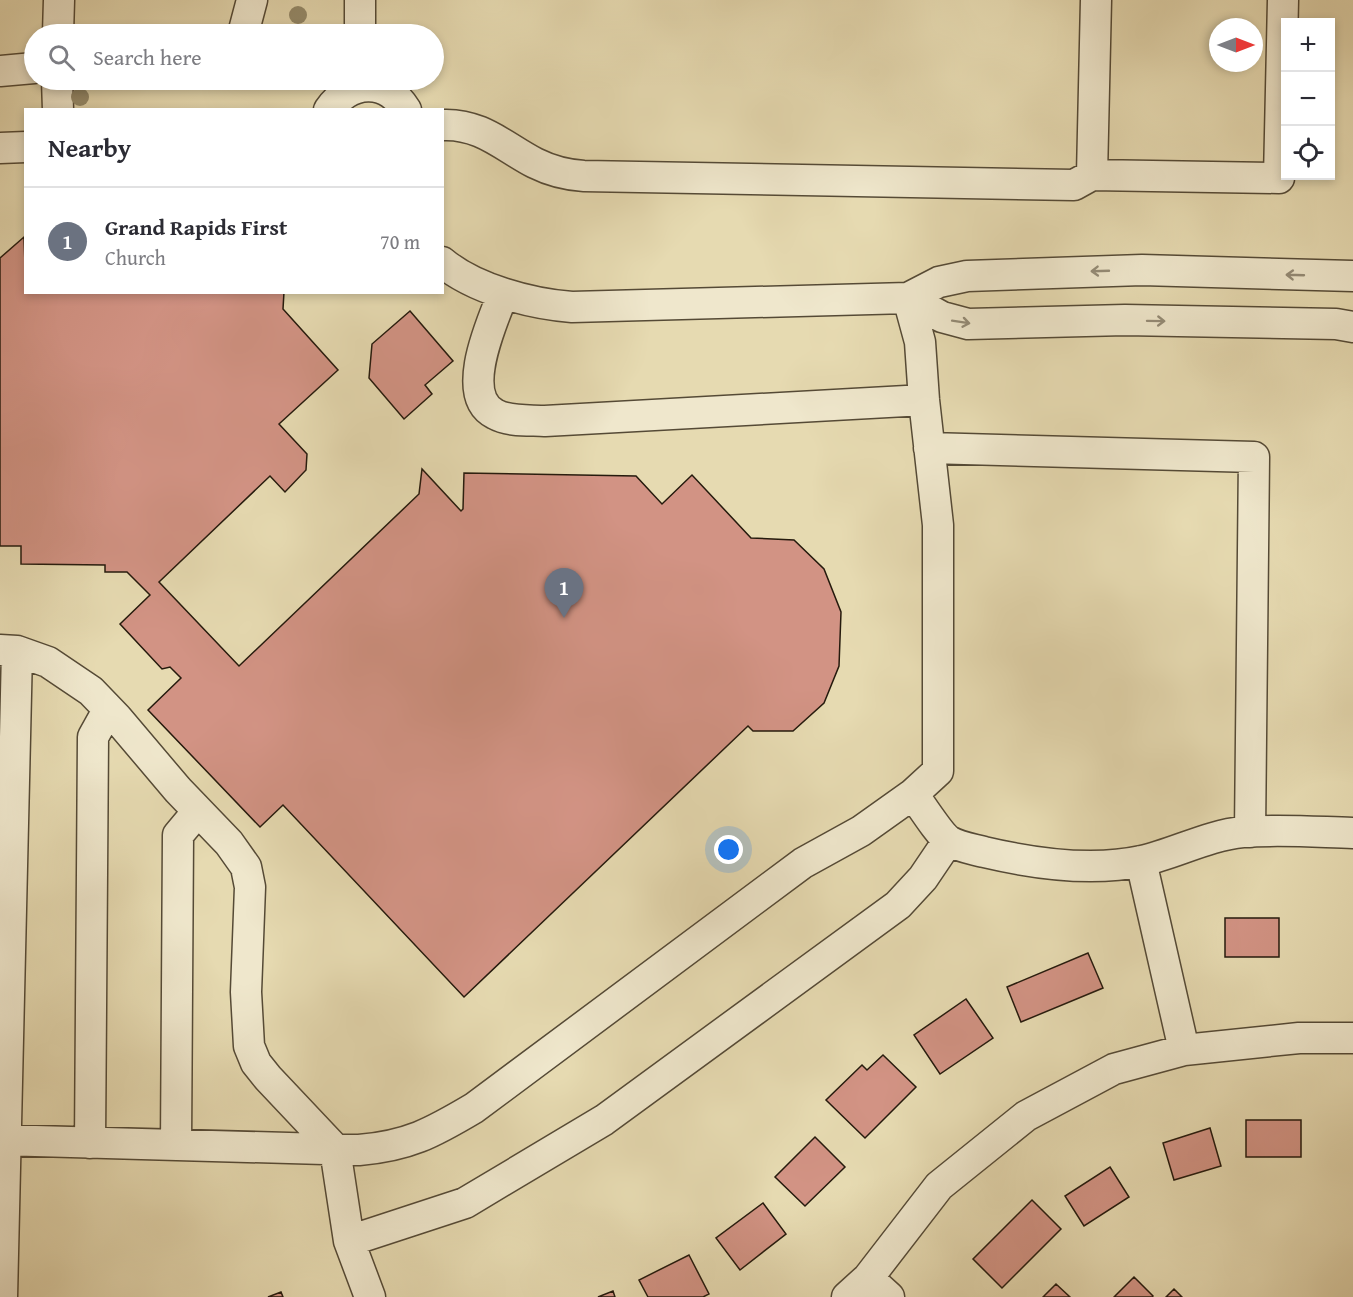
<!DOCTYPE html>
<html lang="en">
<head>
<meta charset="utf-8">
<style>
	body { margin:0; font-family:"Gentium Book Plus",serif; background:#f2f2f3; color:#2b2b33 }
	.controls { position:absolute; right:18px; top:18px; display:grid; overflow:hidden; border-radius:0px; box-shadow:0 3px 9px #0003 }
	.controls button { width:54px; height:54px; display:grid; place-items:center; padding:0; border:0; border-bottom:2px solid #e1e1e2; background:#fff; color:#2b2b33; font:30px sans-serif }
	.compass { position:absolute; left:1209px; top:18px; width:54px; height:54px; border-radius:50%; background:#fff; box-shadow:0 3px 9px #0003; rotate:90deg }
	.you { position:absolute; left:729px; top:850px; width:21px; height:21px; margin:-15px; border:4px solid #fff; border-radius:50%; background:#1a73e8; box-shadow:0 0 0 9px #1a73e833 }
	.badge { display:grid; place-items:center; width:39px; height:39px; border-radius:50%; background:#7c3aed; color:#fff; font-size:20px; font-weight:700 }
	.pin { position:absolute; translate:-50% -50px; filter:drop-shadow(0 2px 3px #0008) }
	.pin::after { content:''; position:absolute; top:32px; width:21px; height:18px; background:inherit; clip-path:polygon(0 0,100% 0,50% 100%) }
	.list { margin:0; padding:0; list-style:none }
	h2 { display:flex; justify-content:space-between; align-items:center; height:78px; margin:0; padding:0 24px; font-size:26px }
	h2 small { font-size:20px; font-weight:400; color:#7c7c81 }
	.list li { display:grid; grid-template-columns:39px 1fr auto; gap:18px; align-items:center; box-sizing:border-box; height:108px; padding:0 24px; border-top:2px solid #e1e1e2 }
	.list b { display:block; font-size:22px; white-space:nowrap }
	.list p { margin:0; font-size:20px; white-space:nowrap; color:#7c7c81 }
	.list em { font-size:20px; font-style:normal; color:#7c7c81 }
	.icon { flex:none; width:33px; height:33px; fill:none; stroke:currentColor; stroke-width:2; stroke-linecap:round; stroke-linejoin:round }
	.map { position:relative; flex:none; width:1353px; height:1297px; overflow:hidden }
	.search { position:absolute; background:#fff; box-shadow:0 3px 9px #0003; left:24px; top:24px; width:420px; height:66px; display:flex; align-items:center; gap:15px; box-sizing:border-box; padding:0 21px; border-radius:33px; color:#7c7c81; font-size:22px }
	.panel { position:absolute; background:#fff; box-shadow:0 3px 9px #0003; left:24px; top:108px; width:420px; height:186px; border-radius:0px }
	.map>svg:first-child { display:block }
	.building { fill:#d29384; stroke:#251a0d; stroke-width:1.5 }
	.lines { fill:none; stroke-linecap:round; stroke-linejoin:round }
	.minor-casing { stroke:#554a36; stroke-width:33 }
	.minor { stroke:#efe7cc; stroke-width:30 }
	.tree { fill:#958b6b }
	.oneway { stroke:#948b76 }
</style>
</head>
<body>
<div class="map">
<svg width="1353" height="1297" viewBox="0 0 1353 1297">
	<rect width="100%" height="100%" fill="#e6dab1"/>
	<filter id="stains"><feTurbulence type="fractalNoise" baseFrequency=".00333" numOctaves="4"/><feColorMatrix values="0 0 0 0 .2 0 0 0 0 .09 0 0 0 0 .02 0 0 0 .5 -.17"/></filter>
	<radialGradient id="worn" r=".72"><stop offset=".6" stop-color="#630" stop-opacity="0"/><stop offset="1" stop-color="#630" stop-opacity=".3"/></radialGradient>
	<path class="building" d="M24 237 26 292H284L283 309 338 370 279 424 307 454 306 470 285 492 270 476 159 582 239 666 419 494 422 469 461 511 463 509 464 473 636 476 662 504 692 475 751 538 794 540 824 569 841 612 839 666 824 703 793 731H753L748 726 464 997 283 805 260 827 148 710 181 678 170 667 162 669 120 624 150 595 127 572H105V565L21 564V546H0V258Z
		M410 311 453 361 425 385 432 394 404 419 369 378 372 344Z
		M1225 918H1279V957H1225Z
		M1088 953 1103 988 1021 1022 1007 987Z
		M966 999 993 1038 940 1074 914 1035Z
		M883 1055 916 1087 865 1138 826 1100 862 1065 867 1070Z
		M1246 1120H1301V1157H1246Z
		M1210 1128 1221 1166 1174 1180 1163 1143Z
		M815 1137 845 1167 805 1206 775 1177Z
		M1110 1167 1129 1197 1084 1226 1065 1196Z
		M1032 1200 1061 1229 1002 1288 973 1259Z
		M763 1203 786 1234 740 1270 716 1238Z
		M689 1255 709 1294 703 1297H648L639 1280Z
		M1134 1277 1153 1296 1152 1297H1114Z
		M1056 1284 1070 1297H1043Z
		M1174 1289 1182 1297H1166Z
		M613 1291 615 1297H598Z
		M281 1292 283 1297H268Z"/>
	<g class="lines">
		<g class="minor-casing">
			<path id="minor" d="M1096 0 1092 175 1279 178 1283 0
				M58 34 59 0
				M243 34 252 0
				M360 34V0
				M0 71 34 68
				M57 80 58 110
				M329 110C350 80 386 77 406 110
				M442 125C481 123 504 147 535 163 551 171 567 175 584 176L1074 185 1092 175
				M0 148 26 147
				M442 262C474 289 531 304 572 307L908 298 939 282 967 276 1142 270 1353 276
				M503 294C493 320 458 395 495 414 509 422 530 420 545 421L924 400
				M908 298 942 317 968 324 1125 320 1336 324 1353 327
				M929 448 1254 457 1250 832
				M0 650 17 651 48 662 91 691 117 718 178 790 229 843 246 867 250 887 246 992 249 1046 256 1063 268 1078 335 1149 349 1241 370 1297
				M913 794C921 805 940 835 949 841 959 847 973 849 984 852 1035 864 1091 872 1142 861 1176 853 1209 835 1243 832 1280 829 1317 832 1353 833
				M1141 861 1184 1050
				M0 1140 359 1150C408 1146 432 1133 474 1108L803 863 861 831 913 794 938 771V525L924 400 920 342 908 298
				M90 1143 93 737 108 710
				M176 1145 178 835 198 811
				M349 1241 465 1203 604 1120 898 905 923 878 948 841
				M868 1278 889 1297
				M2 1297 17 651
				M847 1297 868 1278 939 1186 1026 1116 1114 1069 1184 1050 1299 1038H1353"/>
		</g>
		<use href="#minor" class="minor"/>
	</g>
	<g class="tree">
		<circle cx="298" cy="15" r="9"/>
		<circle cx="80" cy="97" r="9"/>
	</g>
	<defs><path id="oneway-shaft" d="M-6 0H5M1.5-3L5.5 0L1.5 3" fill="none" stroke-width="1.6" stroke-linecap="round" stroke-linejoin="round" transform="scale(1.5)"/></defs>
	<g class="oneway">
		<use href="#oneway-shaft" transform="translate(1100 271) rotate(178)"/>
		<use href="#oneway-shaft" transform="translate(1295 275) rotate(-178)"/>
		<use href="#oneway-shaft" transform="translate(1156 321) rotate(1)"/>
		<use href="#oneway-shaft" transform="translate(961 322) rotate(9)"/>
	</g>
	<rect width="100%" height="100%" filter="url(#stains)"/>
	<rect width="100%" height="100%" fill="url(#worn)"/>
</svg>
<div class="controls">
<button>+</button>
<button>−</button>
<button><svg class="icon" aria-label="locate" viewBox="0 0 24 24"><circle cx="12" cy="12" r="6"/><path d="M12 2v4M12 18v4M2 12h4M18 12h4"/></svg></button>
</div>
<svg class="compass" viewBox="-18 -18 36 36"><path d="M0-13l5 13h-10z" fill="#e53935"/><path d="M0 13l5-13h-10z" fill="#7c7c81"/></svg>
<div class="you"></div>
<div class="pin badge" style="left:564px;top:618px;background:#6b7280">1</div>
<div class="search"><svg class="icon" aria-label="search" viewBox="0 0 24 24"><circle cx="10" cy="10" r="6"/><path d="M15 15l6 6"/></svg>Search here</div>
<section class="panel">
<h2>Nearby<small></small></h2>
<ul class="list">
<li><span class="badge" style="background:#6b7280">1</span><div><b>Grand Rapids First</b><p>Church</p></div><em>70 m</em></li>
</ul>
</section>
</div>
</body>
</html>
